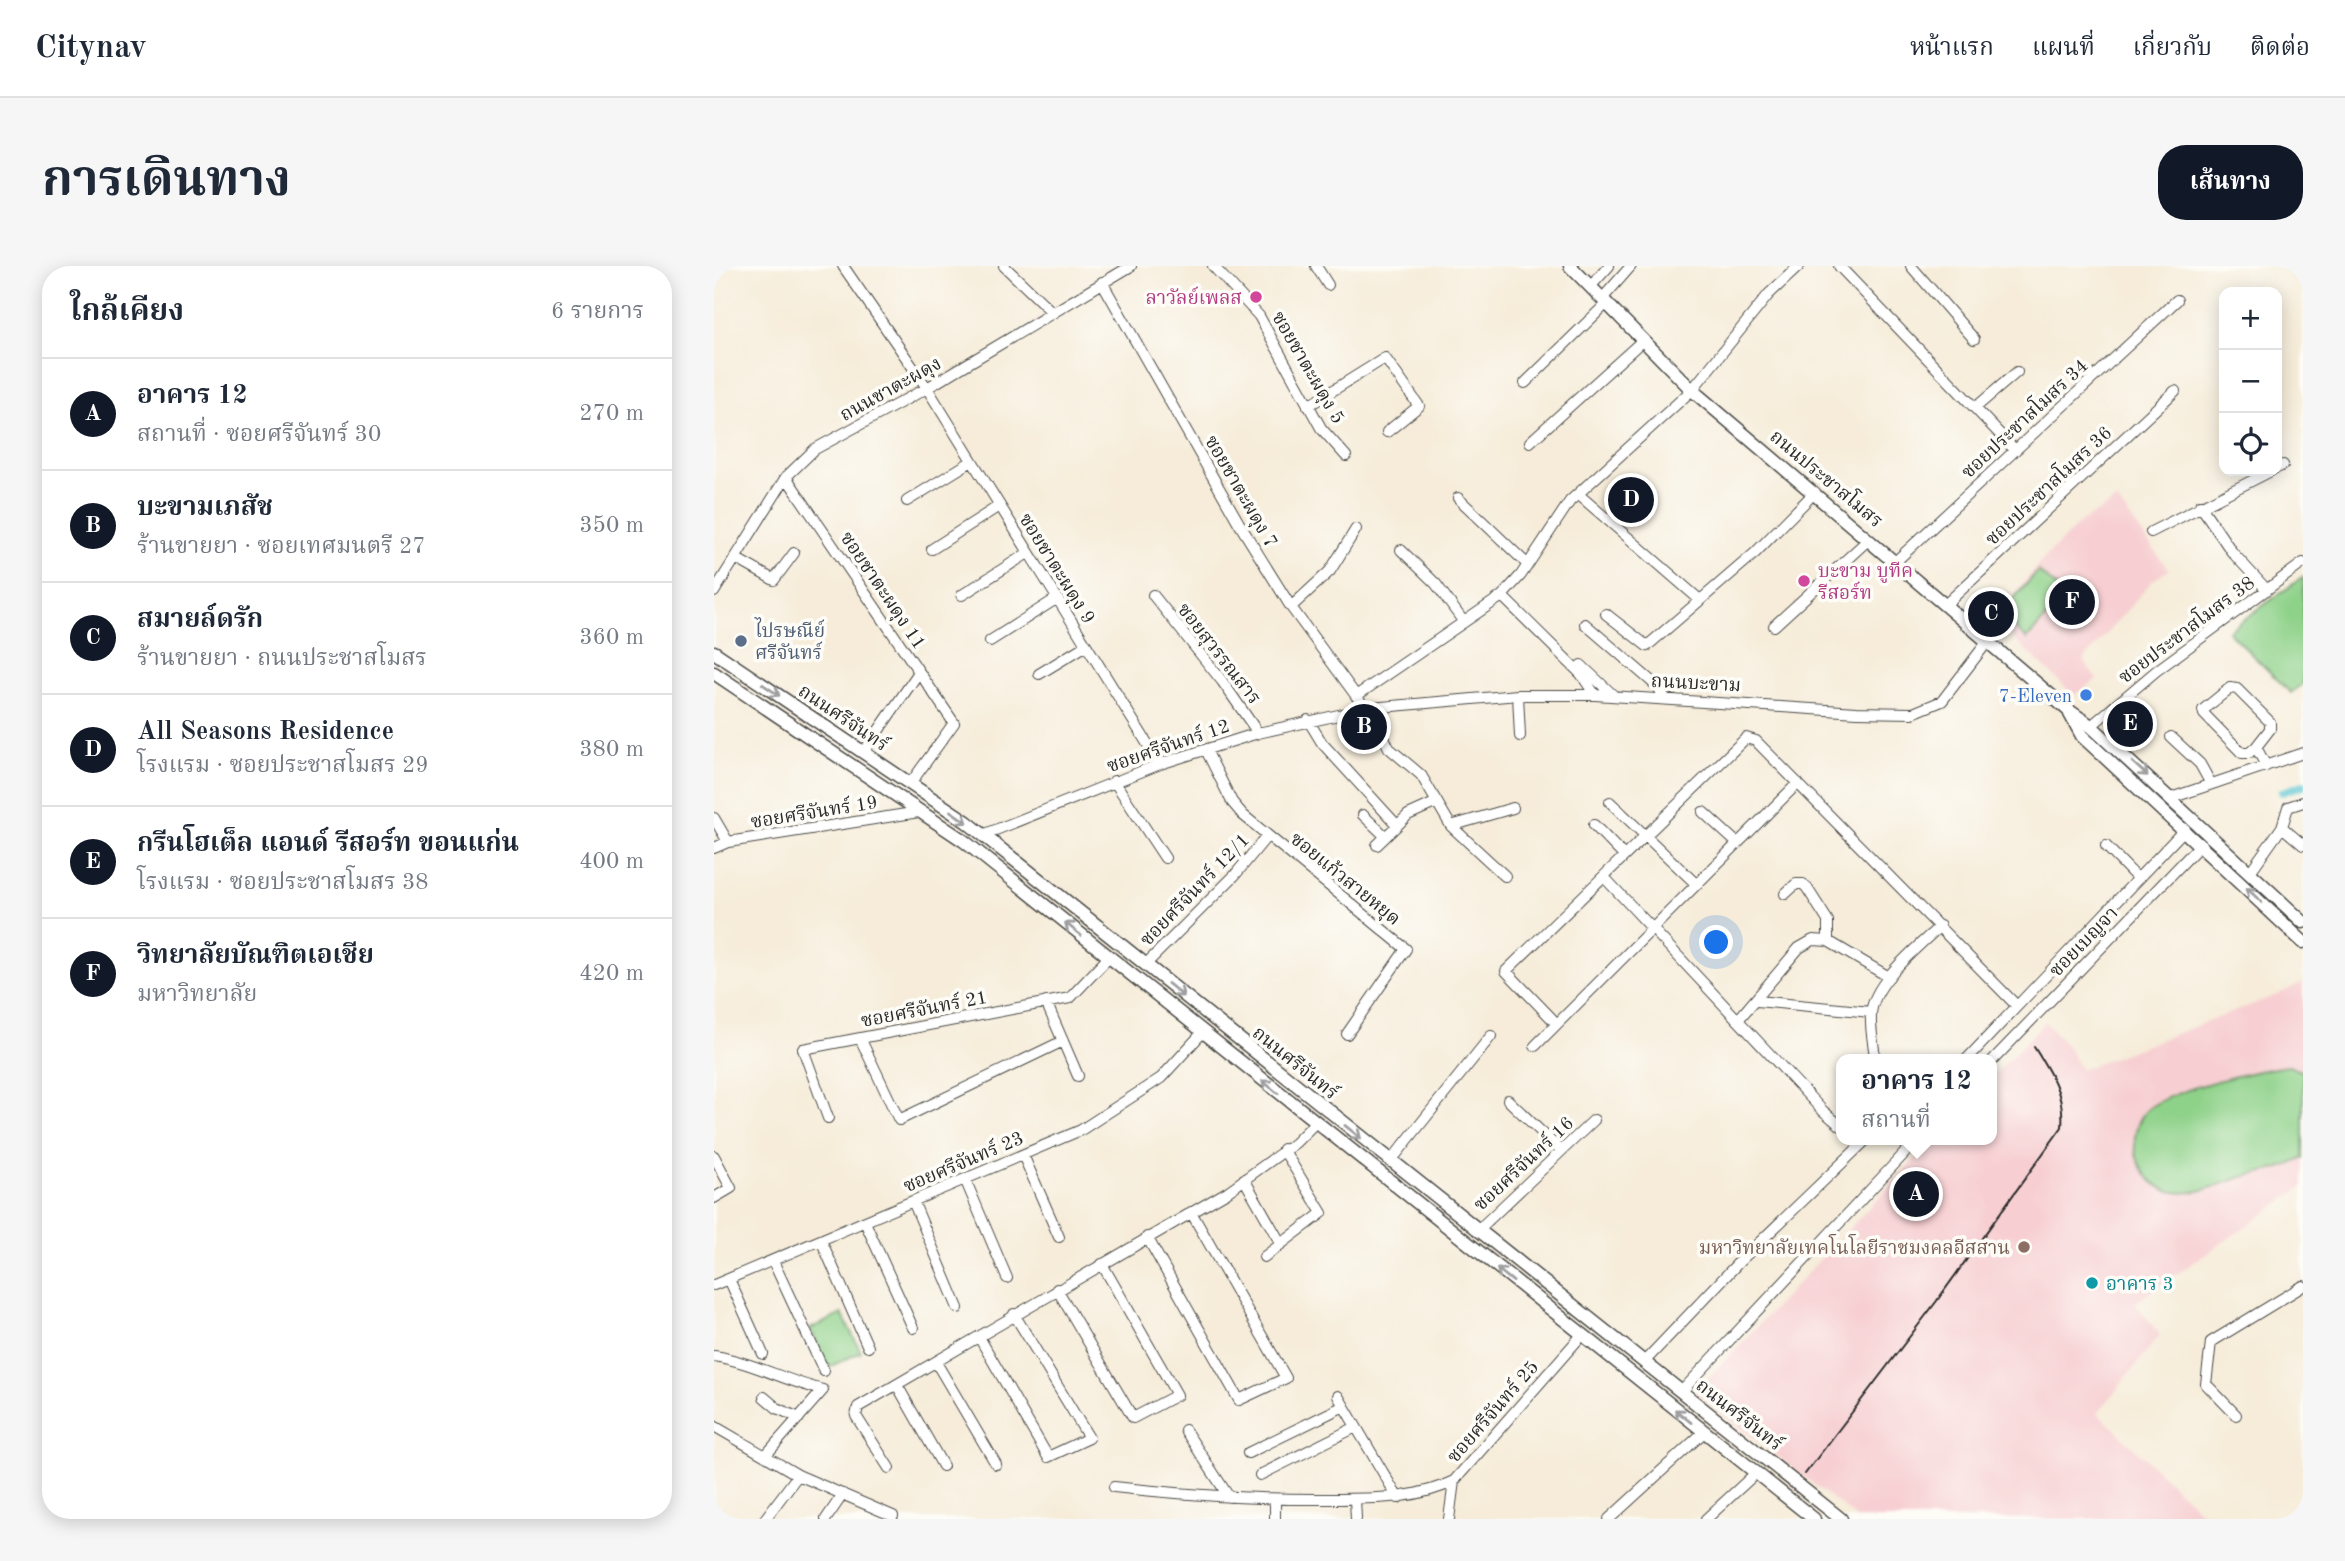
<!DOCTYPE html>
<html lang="th">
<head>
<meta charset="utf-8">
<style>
	body { margin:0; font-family:"Old Standard TT","Noto Serif Thai",serif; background:#f6f6f7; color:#1f2937 }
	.controls { position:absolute; right:21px; top:21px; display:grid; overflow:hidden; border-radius:14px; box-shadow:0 4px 18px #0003 }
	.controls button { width:63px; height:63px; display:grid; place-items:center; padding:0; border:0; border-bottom:2px solid #e0e1e3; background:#fff; color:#1f2937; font:35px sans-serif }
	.you { position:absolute; left:1003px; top:677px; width:24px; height:24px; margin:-18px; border:5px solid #fff; border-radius:50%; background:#1a73e8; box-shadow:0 0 0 10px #1a73e833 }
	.badge { display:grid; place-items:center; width:46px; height:46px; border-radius:50%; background:#111827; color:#fff; font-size:23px; font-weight:700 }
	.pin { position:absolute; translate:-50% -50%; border:4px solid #fff; box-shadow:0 2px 7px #0006 }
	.popup { position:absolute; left:1122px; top:788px; width:161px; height:91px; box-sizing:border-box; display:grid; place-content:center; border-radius:14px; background:#fff; filter:drop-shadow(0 2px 5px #0005); font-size:23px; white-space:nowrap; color:#747a83 }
	.popup b { font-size:26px; color:#1f2937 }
	.popup::after { content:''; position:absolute; left:50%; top:100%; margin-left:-14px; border:14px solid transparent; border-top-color:#fff }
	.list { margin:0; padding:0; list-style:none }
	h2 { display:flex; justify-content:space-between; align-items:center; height:91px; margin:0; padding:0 28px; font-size:30px }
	h2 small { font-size:23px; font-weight:400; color:#747a83 }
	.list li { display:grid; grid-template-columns:46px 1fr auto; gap:21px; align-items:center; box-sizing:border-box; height:112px; padding:0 28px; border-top:2px solid #e0e1e3 }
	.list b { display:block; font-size:26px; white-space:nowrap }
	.list p { margin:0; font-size:23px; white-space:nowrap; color:#747a83 }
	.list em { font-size:23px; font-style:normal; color:#747a83 }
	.icon { flex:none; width:38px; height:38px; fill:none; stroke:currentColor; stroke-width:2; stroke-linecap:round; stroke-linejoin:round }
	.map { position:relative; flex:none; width:1589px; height:1253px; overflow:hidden; border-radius:28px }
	header { display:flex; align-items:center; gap:42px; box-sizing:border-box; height:98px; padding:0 35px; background:#fff; border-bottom:2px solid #e0e1e3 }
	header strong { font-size:33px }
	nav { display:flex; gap:38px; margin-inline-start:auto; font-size:24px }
	.intro { display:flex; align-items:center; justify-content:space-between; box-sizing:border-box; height:168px; padding:0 42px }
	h1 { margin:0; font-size:49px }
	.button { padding:18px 32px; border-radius:28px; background:#111827; color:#fff; font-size:24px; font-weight:700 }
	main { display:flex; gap:42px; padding:0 42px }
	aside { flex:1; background:#fff; border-radius:28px; box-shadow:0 4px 18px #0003 }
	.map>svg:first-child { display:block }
	.built { fill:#f7cfd2 }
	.green { fill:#8ed189; stroke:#5c7e5a; stroke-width:2 }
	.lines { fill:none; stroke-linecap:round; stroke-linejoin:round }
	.canal { stroke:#58c5d0; stroke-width:8 }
	.minor-casing { stroke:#494845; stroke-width:12 }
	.major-casing { stroke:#494845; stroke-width:15 }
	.minor { stroke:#fff; stroke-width:10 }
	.major { stroke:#fff; stroke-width:12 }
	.tram { stroke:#2b2b2b; stroke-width:2 }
	.oneway { stroke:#a0a0a0 }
	.hotel-dot { fill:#d1479c; stroke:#fdfcf7; stroke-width:2.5 }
	.service-dot { fill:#5c6f8a; stroke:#fdfcf7; stroke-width:2.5 }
	.shop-dot { fill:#3f7fe0; stroke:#fdfcf7; stroke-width:2.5 }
	.education-dot { fill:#8d6e63; stroke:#fdfcf7; stroke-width:2.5 }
	.culture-dot { fill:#0f9aa8; stroke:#fdfcf7; stroke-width:2.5 }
	.labels { text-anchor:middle; stroke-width:7; stroke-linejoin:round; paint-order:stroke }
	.hotel-label { font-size:19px; fill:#b23c85; stroke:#fdfcf7; text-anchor:end }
	.street-label { font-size:19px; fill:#2b2b2b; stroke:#fdfcf7 }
	.service-label { font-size:19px; fill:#4e5e75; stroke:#fdfcf7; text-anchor:start }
	.shop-label { font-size:19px; fill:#366cbe; stroke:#fdfcf7; text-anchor:end }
	.education-label { font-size:19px; fill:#785e54; stroke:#fdfcf7; text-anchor:end }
	.culture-label { font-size:19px; fill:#0d838f; stroke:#fdfcf7; text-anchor:start }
</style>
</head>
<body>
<header>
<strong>Citynav</strong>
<nav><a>หน้าแรก</a><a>แผนที่</a><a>เกี่ยวกับ</a><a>ติดต่อ</a></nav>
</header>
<div class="intro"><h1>การเดินทาง</h1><a class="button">เส้นทาง</a></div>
<main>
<aside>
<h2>ใกล้เคียง<small>6 รายการ</small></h2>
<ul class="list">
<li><span class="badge">A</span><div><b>อาคาร 12</b><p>สถานที่ · ซอยศรีจันทร์ 30</p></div><em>270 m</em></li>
<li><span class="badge">B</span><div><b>บะขามเภสัช</b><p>ร้านขายยา · ซอยเทศมนตรี 27</p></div><em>350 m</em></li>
<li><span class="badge">C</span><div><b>สมายล์ดรัก</b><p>ร้านขายยา · ถนนประชาสโมสร</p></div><em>360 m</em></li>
<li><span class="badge">D</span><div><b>All Seasons Residence</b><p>โรงแรม · ซอยประชาสโมสร 29</p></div><em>380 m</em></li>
<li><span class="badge">E</span><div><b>กรีนโฮเต็ล แอนด์ รีสอร์ท ขอนแก่น</b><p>โรงแรม · ซอยประชาสโมสร 38</p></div><em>400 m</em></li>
<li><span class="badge">F</span><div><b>วิทยาลัยบัณฑิตเอเชีย</b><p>มหาวิทยาลัย</p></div><em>420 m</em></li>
</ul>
</aside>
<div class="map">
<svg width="1589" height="1253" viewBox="0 0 1589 1253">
	<rect width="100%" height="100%" fill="#fdfcf7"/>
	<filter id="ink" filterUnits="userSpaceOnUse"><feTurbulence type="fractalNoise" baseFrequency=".0143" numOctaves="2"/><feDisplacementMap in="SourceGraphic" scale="14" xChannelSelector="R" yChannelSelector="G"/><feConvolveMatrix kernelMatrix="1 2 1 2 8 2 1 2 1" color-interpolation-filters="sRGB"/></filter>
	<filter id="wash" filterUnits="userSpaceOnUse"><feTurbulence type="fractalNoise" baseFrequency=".00686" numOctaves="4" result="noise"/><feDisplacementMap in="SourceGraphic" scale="28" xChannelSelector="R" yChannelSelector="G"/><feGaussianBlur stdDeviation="1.57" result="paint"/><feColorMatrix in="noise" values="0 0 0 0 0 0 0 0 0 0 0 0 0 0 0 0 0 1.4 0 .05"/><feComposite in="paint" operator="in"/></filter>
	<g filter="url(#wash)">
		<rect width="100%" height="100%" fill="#f6ecd9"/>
		<path class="built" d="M1403 234 1455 304 1439 314 1369 395 1383 413 1360 429 1282 356 1283 350 1327 295 1367 256Z
			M1589 716V921L1421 1037 1446 1069 1384 1147 1494 1253H1144L981 1126 1219 874H1277V812L1331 756 1353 780 1367 804 1563 729Z"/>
		<path class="green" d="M1324 305 1352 329 1313 373 1286 348Z
			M1589 311V418L1577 427 1514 365Z
			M1575 800 1589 806V892C1573 903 1547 906 1528 911 1509 917 1482 930 1461 926 1426 921 1409 876 1430 847 1447 825 1546 803 1575 800Z
			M128 1048 147 1086 115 1101 96 1063Z"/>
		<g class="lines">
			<path class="canal" d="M1568 526 1589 519"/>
		</g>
	</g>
	<g filter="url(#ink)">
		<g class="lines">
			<g class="minor-casing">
				<path id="minor" d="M129 0 213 122 446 498
					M290 0 339 47
					M499 0 545 50 607 162 632 190
					M602 0 614 19
					M1125 0 1301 184
					M1197 0 1260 73
					M388 16 526 259 577 341 651 442
					M876 21 895 0
					M888 33 917 0
					M811 117 892 38
					M594 140 671 92 705 140 673 166
					M1261 142 1303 106
					M816 176 928 75
					M1563 202 1569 199
					M72 211 240 457 196 518
					M864 228 986 334
					M744 232 813 298
					M193 235 258 195
					M1486 239 1518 286 1553 324
					M1437 266 1557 205
					M218 283 285 240
					M687 284 722 318 749 355
					M21 292 60 314 80 287
					M1181 296 1463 34
					M0 326 72 211 101 183 213 122 417 0
					M248 329 314 287
					M439 329 508 415 544 467
					M788 330 867 408 881 429
					M1231 339 1461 125
					M577 341 616 305 642 263
					M892 348 933 380 1041 287 1101 226
					M871 358 944 421 951 432
					M1060 360 1155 273
					M276 375 342 333
					M867 399 900 430
					M325 408 371 380
					M804 429 806 470
					M642 430 788 330 807 309 856 235 978 124 1055 28 1085 0
					M656 442 675 482 707 509 737 560 791 610
					M594 454 608 477 682 558
					M1377 460 1442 405 1589 297
					M1457 471 1486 498 1497 518
					M1542 481 1556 463V456L1523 423 1516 422 1489 444 1490 448 1528 487H1535L1542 481 1552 500
					M492 484 518 536 529 549 692 683 633 768
					M149 487 205 406
					M400 515 451 592
					M1457 532 1589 487
					M896 536 982 618
					M989 546 1023 577
					M649 549 670 569
					M0 552 14 576
					M880 559 910 590
					M737 560 799 542
					M1568 561 1589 579
					M269 569 446 498 544 467 656 442 804 429H881L1143 446 1199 447 1228 435 1274 375
					M663 579 694 549 723 536
					M1392 580 1424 613
					M0 582 14 576 205 546
					M1536 606 1568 561 1574 541 1589 536
					M890 611 1108 844 1127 860
					M1071 628 1082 618H1089L1093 622 1114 655V675
					M431 699 521 609 553 570
					M1043 735 1157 746
					M332 736 364 810
					M1024 754 1085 682 1099 674 1114 675 1175 711
					M843 758 792 705 1032 472 1042 475 1303 740
					M146 772 185 854 349 775
					M821 780 1084 517
					M1161 793C1160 779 1156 764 1157 749 1158 717 1204 681 1226 660
					M1253 793 1471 563
					M1277 796 1487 578
					M794 834 847 885
					M114 852 89 783 356 732 395 691
					M309 889 345 971
					M0 890 17 922 0 932
					M676 896 777 770
					M251 913 293 1012
					M530 913 567 978
					M199 935 244 1042
					M151 956 199 1062
					M763 965 880 854
					M433 971 525 1134 572 1112 477 946
					M107 974 154 1081
					M550 991 608 947 569 883
					M59 995 110 1105
					M15 1013 49 1088
					M0 1019 367 864 447 812 488 767
					M343 1023 419 1152 463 1129 388 998
					M265 1071 334 1191 375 1172 300 1048
					M0 1090C38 1096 72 1115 109 1124L51 1190
					M930 1096 1025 996 1152 874
					M223 1098 282 1198
					M183 1119 229 1200
					M967 1126 1203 874
					M624 1130 684 1232
					M50 1131 63 1142 85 1152
					M1522 1149 1492 1118 1497 1076 1589 1020
					M0 1160 84 1209 179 1250
					M471 1164 515 1231
					M534 1187 630 1140
					M175 1202 142 1150 144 1141 513 926 581 877 601 857
					M546 1209 642 1161
					M400 1221C473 1229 546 1234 620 1233 662 1232 701 1234 740 1215
					M641 1233 642 1253
					M51 1253 84 1209
					M112 1253 129 1228
					M561 1253V1234
					M735 1253 740 1215 867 1070
					M895 1253 990 1166
					M992 1253 1042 1207"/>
			</g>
			<g class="major-casing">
				<path id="major" d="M856 0 978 124 1354 444 1377 460 1589 656
					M0 386 253 556 1127 1253
					M0 407 250 575 1100 1253
					M1356 448 1368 470 1589 676"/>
			</g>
			<use href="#minor" class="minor"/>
			<use href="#major" class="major"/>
			<path class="tram" d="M1091 1208 1222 1036 1348 861C1351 828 1337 808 1320 781"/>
		</g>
		<defs><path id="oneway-shaft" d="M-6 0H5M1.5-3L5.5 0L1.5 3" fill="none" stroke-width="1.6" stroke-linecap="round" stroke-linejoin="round" transform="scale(1.75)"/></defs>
		<g class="oneway">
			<use href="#oneway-shaft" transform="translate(57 424) rotate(34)"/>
			<use href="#oneway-shaft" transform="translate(1426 503) rotate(42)"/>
			<use href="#oneway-shaft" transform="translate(245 551) rotate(35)"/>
			<use href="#oneway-shaft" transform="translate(1540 629) rotate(-136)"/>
			<use href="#oneway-shaft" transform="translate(359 663) rotate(-141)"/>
			<use href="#oneway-shaft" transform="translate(462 724) rotate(39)"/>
			<use href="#oneway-shaft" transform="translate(556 821) rotate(-141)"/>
			<use href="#oneway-shaft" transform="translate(639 866) rotate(39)"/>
			<use href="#oneway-shaft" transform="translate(791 1009) rotate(-141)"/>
			<use href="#oneway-shaft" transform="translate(969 1150) rotate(-141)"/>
		</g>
	</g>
	<g class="hotel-dot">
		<circle cx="542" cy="31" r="7"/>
		<circle cx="1090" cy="315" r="7"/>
	</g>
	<circle class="service-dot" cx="27" cy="375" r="7"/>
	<circle class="shop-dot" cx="1372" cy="429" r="7"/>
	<circle class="education-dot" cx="1310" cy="981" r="7"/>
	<circle class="culture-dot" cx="1378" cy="1017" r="7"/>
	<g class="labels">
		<g class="hotel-label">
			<text x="528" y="38">ลาวัลย์เพลส</text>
			<text x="1104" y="311" text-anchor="start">บะขาม บูทีค<tspan x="1104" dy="22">รีสอร์ท</tspan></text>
		</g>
		<g class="street-label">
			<text transform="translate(595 101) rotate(60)" y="7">ซอยชาตะผดุง 5</text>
			<text transform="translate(176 122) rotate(-29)" y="7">ถนนชาตะผดุง</text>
			<text transform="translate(1310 152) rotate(-43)" y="7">ซอยประชาสโมสร 34</text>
			<text transform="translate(1113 212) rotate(40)" y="7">ถนนประชาสโมสร</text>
			<text transform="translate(1334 219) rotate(-43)" y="7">ซอยประชาสโมสร 36</text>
			<text transform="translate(528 225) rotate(60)" y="7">ซอยชาตะผดุง 7</text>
			<text transform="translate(344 302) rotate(58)" y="7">ซอยชาตะผดุง 9</text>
			<text transform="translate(170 324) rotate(56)" y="7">ซอยชาตะผดุง 11</text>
			<text transform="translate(1472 363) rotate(-37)" y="7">ซอยประชาสโมสร 38</text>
			<text transform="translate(506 387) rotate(52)" y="7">ซอยสุวรรณสาร</text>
			<text transform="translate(982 416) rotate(3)" y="7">ถนนบะขาม</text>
			<text transform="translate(130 451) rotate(34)" y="7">ถนนศรีจันทร์</text>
			<text transform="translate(454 479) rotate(-19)" y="7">ซอยศรีจันทร์ 12</text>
			<text transform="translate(100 545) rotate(-9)" y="7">ซอยศรีจันทร์ 19</text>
			<text transform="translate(632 612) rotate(39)" y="7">ซอยแก้วสายหยุด</text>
			<text transform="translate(480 623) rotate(-46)" y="7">ซอยศรีจันทร์ 12/1</text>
			<text transform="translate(1369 675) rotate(-46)" y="7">ซอยเบญจา</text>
			<text transform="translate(210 742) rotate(-11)" y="7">ซอยศรีจันทร์ 21</text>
			<text transform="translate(582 796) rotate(39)" y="7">ถนนศรีจันทร์</text>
			<text transform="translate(249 895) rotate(-23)" y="7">ซอยศรีจันทร์ 23</text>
			<text transform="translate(809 897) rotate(-43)" y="7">ซอยศรีจันทร์ 16</text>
			<text transform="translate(778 1145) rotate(-49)" y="7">ซอยศรีจันทร์ 25</text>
			<text transform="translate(1026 1148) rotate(38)" y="7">ถนนศรีจันทร์</text>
		</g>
		<g class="service-label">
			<text x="41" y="371">ไปรษณีย์<tspan x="41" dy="22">ศรีจันทร์</tspan></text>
		</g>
		<g class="shop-label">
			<text x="1358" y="436">7-Eleven</text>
		</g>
		<g class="education-label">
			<text x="1296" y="988">มหาวิทยาลัยเทคโนโลยีราชมงคลอีสสาน</text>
		</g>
		<g class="culture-label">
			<text x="1392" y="1024">อาคาร 3</text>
		</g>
	</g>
</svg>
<div class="controls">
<button>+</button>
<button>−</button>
<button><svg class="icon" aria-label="locate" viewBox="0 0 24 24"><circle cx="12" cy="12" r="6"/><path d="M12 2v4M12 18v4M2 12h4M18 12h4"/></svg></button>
</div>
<div class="you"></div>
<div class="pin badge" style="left:1202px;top:928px">A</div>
<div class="popup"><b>อาคาร 12</b>สถานที่</div>
<div class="pin badge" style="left:650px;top:461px">B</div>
<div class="pin badge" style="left:1277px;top:348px">C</div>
<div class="pin badge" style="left:917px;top:234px">D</div>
<div class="pin badge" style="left:1416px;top:458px">E</div>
<div class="pin badge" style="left:1358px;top:336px">F</div>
</div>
</main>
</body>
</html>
